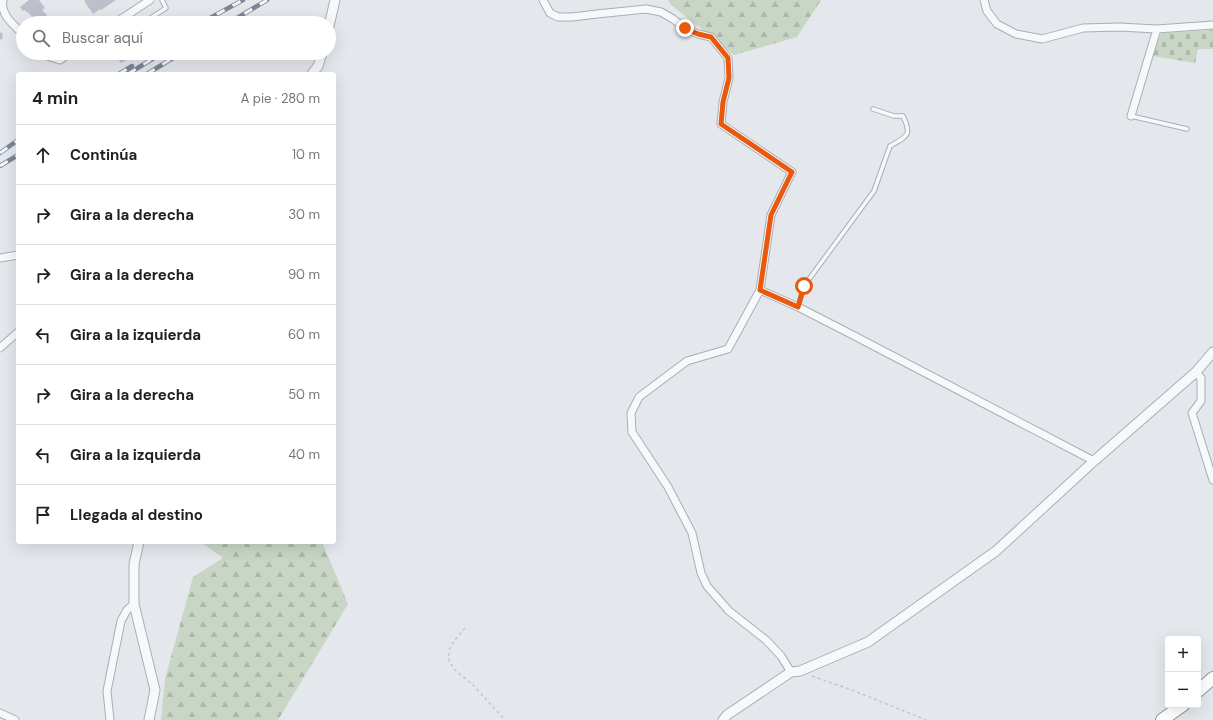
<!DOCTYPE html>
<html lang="es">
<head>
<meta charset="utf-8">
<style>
	body { margin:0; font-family:"DM Sans",sans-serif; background:#f6f6f6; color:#202124 }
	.controls { position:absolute; right:12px; bottom:12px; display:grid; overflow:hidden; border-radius:4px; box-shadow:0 4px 16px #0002 }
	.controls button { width:36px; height:36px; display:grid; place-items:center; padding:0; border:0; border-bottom:1px solid #e0e0e0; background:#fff; color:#202124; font:20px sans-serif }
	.stop { position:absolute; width:12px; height:12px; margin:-9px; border:3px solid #ea580c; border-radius:50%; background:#fff }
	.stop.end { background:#ea580c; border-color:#fff; box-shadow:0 1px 4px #0008 }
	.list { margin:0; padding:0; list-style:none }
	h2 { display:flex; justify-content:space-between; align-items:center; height:52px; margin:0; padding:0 16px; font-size:17px }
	h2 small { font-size:13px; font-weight:400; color:#757577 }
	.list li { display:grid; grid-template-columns:26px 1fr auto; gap:12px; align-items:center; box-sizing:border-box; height:60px; padding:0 16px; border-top:1px solid #e0e0e0 }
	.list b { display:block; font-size:15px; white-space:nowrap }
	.list em { font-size:13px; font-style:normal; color:#757577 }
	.icon { flex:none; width:22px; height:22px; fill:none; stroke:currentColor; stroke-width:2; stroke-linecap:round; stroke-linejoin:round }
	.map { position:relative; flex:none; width:1213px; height:720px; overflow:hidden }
	.search { position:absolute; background:#fff; box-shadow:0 4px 16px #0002; left:16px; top:16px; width:320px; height:44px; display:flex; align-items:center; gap:10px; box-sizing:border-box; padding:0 14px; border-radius:22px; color:#757577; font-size:15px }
	.panel { position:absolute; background:#fff; box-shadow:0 4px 16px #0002; left:16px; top:72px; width:320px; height:472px; border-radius:4px }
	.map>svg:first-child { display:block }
	.forest { fill:url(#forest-firs) }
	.cemetery { fill:url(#cemetery-stones) }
	.building { fill:#bbc0ca }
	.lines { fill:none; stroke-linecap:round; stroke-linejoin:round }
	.service-casing { stroke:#a9aeb7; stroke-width:5.5 }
	.minor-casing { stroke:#a9aeb7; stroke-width:9 }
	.tertiary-casing { stroke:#a9aeb7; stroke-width:11 }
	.trunk-casing { stroke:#8b94a3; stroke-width:14 }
	.path { stroke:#c2c5cb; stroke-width:1.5; stroke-dasharray:3 3; stroke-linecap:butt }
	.service { stroke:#f7f8fa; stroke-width:3.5 }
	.minor { stroke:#f7f8fa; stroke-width:7 }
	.tertiary { stroke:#f7f8fa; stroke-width:9 }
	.trunk { stroke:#fff; stroke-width:12 }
	.rail-casing { stroke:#7d8696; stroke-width:4.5 }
	.rail { stroke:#f4f6f9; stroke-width:3; stroke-dasharray:9; stroke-linecap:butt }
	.route { stroke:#ea580c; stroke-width:5 }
</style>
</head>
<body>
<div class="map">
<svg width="1213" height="720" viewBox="0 0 1213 720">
	<defs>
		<pattern id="forest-firs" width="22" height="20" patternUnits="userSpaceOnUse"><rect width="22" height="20" fill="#c9d6c5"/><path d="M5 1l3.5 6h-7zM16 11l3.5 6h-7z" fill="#adb8ab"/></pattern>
		<pattern id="cemetery-stones" width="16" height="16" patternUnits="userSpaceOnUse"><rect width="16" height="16" fill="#c9d6c5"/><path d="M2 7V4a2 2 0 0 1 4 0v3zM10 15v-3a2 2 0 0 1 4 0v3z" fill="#adb8ab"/></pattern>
	</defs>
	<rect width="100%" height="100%" fill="#e4e7ec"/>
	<path class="forest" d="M668 0H821L797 37 734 55 670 4Z
		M201 542H322L348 604 278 720H161L165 679 193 577 223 558Z"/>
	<path class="cemetery" d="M1213 30V49H1198L1195 63 1153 56 1161 33Z"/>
	<path class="building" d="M29 0H39L45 8 42 10 47 15 37 23 28 12 27 13 25 10 23 11 20 7Z
		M86 0H116L101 10 100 9 93 14 84 1Z
		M0 32 3 34 2 40 0 39Z
		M114 53H137L121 63Z"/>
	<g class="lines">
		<g class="service-casing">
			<path id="service" d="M143 23 166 8 162 0
				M1131 116 1187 129
				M798 307 804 286 874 191 890 146C908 136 912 135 903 116H894L873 109"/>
		</g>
		<g class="minor-casing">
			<path id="minor" d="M3 0C0 15 14 25 23 34
				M543 0 550 13 558 17H572L597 14 646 9 661 12 673 19 685 28 698 34 711 37 728 58 729 78 723 102 721 124 792 172 771 215 760 290 728 349 687 361 639 397 631 413 632 432 668 487 692 533 701 573 707 586 729 611 766 640 781 656 791 672
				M984 0 987 11 997 24 1016 34 1042 39 1083 28 1119 27 1157 29 1213 25
				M115 23 150 0
				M42 53 44 55 60 60 70 53
				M1131 116 1157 29
				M0 258 18 255
				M760 290 798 307 845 331 1094 461
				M0 348 18 332
				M1196 372 1201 378V401L1192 413 1213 480
				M0 713 15 720
				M110 720 107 691 121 621 127 610 134 604"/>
		</g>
		<g class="tertiary-casing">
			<path id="tertiary" d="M329 26 335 0
				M312 74 318 66 322 53
				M139 542 134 564V604L155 690 149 720
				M723 720 727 715 791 672 800 671 868 642 996 551 1094 461 1196 372 1213 352"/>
		</g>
		<g class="trunk-casing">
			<path id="trunk" d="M1198 691 1213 678
				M1162 720 1183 705"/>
		</g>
		<path class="path" d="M465 628 454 641 449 650V661L455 670 472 684 505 720
			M812 676 857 692 926 720"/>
		<use href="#service" class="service"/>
		<use href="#minor" class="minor"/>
		<use href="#tertiary" class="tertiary"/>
		<use href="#trunk" class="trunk"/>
		<g class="rail-casing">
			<path id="rail" d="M201 23 243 0
				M229 23 267 0
				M119 74 132 66
				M128 74 162 53
				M147 74 181 53
				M0 153 18 140
				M0 166 18 155"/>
		</g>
		<use href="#rail" class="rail"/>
	</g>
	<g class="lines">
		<path class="route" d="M685 28 698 34 711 37 728 58 729 78 723 102 721 124 792 172 771 215 760 290 798 307 804 286"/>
	</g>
</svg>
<div class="controls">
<button>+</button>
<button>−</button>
</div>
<div class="stop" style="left:804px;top:286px"></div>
<div class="stop end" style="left:685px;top:28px"></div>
<div class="search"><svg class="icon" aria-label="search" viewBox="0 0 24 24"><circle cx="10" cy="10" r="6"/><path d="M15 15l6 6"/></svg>Buscar aquí</div>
<section class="panel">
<h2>4 min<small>A pie · 280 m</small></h2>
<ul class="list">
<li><svg class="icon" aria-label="ahead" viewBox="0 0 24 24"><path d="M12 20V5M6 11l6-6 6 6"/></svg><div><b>Continúa</b></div><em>10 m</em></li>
<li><svg class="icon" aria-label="right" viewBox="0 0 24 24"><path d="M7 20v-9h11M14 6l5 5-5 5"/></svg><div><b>Gira a la derecha</b></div><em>30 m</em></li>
<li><svg class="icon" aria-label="right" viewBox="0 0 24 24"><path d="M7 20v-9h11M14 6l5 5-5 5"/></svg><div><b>Gira a la derecha</b></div><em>90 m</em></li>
<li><svg class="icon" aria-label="left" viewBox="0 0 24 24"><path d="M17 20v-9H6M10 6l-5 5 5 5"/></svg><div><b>Gira a la izquierda</b></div><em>60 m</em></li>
<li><svg class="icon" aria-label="right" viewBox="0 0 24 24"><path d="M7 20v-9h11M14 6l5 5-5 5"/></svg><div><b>Gira a la derecha</b></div><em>50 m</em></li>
<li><svg class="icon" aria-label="left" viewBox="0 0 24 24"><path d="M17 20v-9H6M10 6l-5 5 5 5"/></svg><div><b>Gira a la izquierda</b></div><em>40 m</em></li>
<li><svg class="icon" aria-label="arrive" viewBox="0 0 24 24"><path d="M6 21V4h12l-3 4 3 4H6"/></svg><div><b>Llegada al destino</b></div></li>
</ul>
</section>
</div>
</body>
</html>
